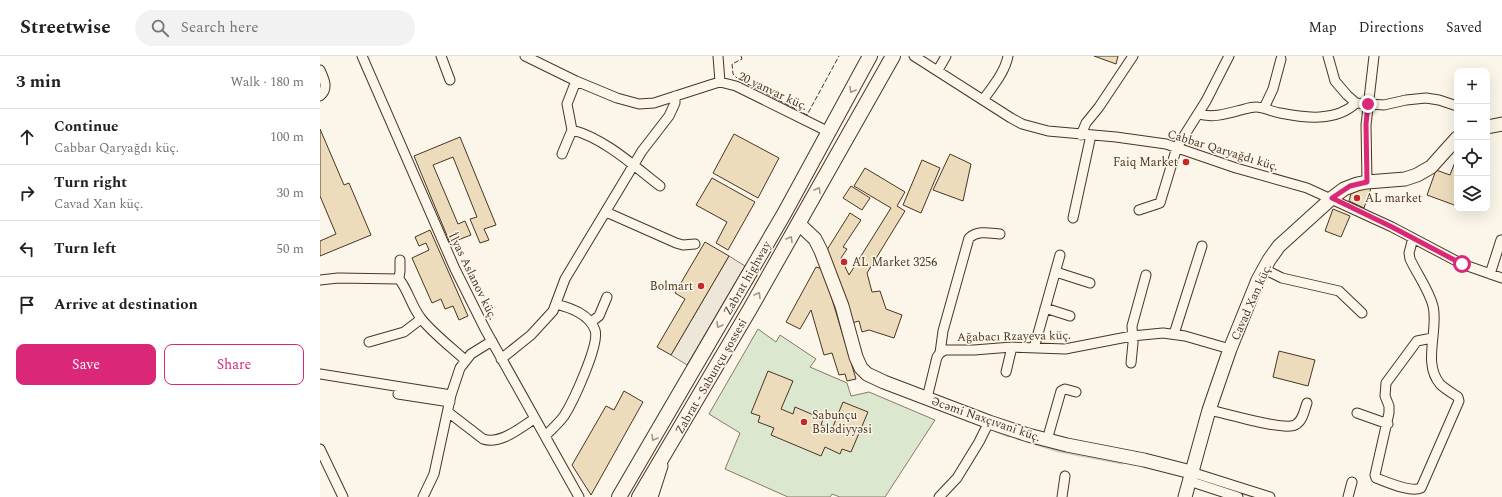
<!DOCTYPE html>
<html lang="en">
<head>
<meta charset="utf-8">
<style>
	body { margin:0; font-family:Spectral,serif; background:#f2f2f2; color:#202124 }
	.controls { position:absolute; right:12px; top:12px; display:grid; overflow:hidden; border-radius:8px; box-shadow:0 4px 16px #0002 }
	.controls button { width:36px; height:36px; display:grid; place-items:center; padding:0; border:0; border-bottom:1px solid #e0e0e0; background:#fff; color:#202124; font:20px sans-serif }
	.stop { position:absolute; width:12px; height:12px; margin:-9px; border:3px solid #db2777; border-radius:50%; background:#fff }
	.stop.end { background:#db2777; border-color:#fff; box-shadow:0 1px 4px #0008 }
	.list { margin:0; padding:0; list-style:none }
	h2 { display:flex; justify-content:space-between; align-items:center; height:52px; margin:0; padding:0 16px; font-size:17px }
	h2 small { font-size:13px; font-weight:400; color:#757577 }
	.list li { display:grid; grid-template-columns:26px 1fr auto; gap:12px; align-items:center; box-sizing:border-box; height:56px; padding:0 16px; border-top:1px solid #e0e0e0 }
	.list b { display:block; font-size:15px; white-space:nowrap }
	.list p { margin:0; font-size:13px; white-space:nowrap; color:#757577 }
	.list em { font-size:13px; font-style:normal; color:#757577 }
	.actions { display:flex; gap:8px; padding:12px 16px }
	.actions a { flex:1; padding:9px 0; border:1px solid #db2777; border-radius:8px; text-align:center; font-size:14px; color:#db2777 }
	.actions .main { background:#db2777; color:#fff }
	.icon { flex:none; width:22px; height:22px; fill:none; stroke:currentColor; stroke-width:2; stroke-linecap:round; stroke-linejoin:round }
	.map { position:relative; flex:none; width:1182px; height:441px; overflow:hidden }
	header { display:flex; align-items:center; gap:24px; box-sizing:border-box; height:56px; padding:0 20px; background:#fff; border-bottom:1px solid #e0e0e0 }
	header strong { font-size:19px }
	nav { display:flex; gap:22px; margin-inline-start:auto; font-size:14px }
	.search { width:280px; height:36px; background:#f2f2f2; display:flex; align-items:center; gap:10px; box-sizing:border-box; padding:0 14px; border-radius:22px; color:#757577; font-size:15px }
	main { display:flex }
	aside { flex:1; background:#fff }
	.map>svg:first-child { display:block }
	.green { fill:#dce7d0; stroke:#887966 }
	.parking { fill:#ede7d9; stroke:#887966 }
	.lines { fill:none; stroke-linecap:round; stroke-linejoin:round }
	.stream { stroke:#c9cecd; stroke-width:3 }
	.building { fill:#ecdcbc; stroke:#4a3520 }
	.street-casing { stroke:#4a3520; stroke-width:11 }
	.secondary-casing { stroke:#4a3520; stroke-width:15 }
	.primary-casing { stroke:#4a3520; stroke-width:16 }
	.street { stroke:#fbf6e9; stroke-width:9 }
	.secondary { stroke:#fbf6e9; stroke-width:13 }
	.primary { stroke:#fbf6e9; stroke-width:14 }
	.fence { stroke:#4a3520; stroke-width:1; stroke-dasharray:5 2; stroke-linecap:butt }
	.oneway { stroke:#a29684 }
	.route { stroke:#db2777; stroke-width:5 }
	.poi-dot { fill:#c62828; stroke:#fbf6e9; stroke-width:1.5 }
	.labels { text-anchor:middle; stroke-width:3; stroke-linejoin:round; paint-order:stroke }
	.street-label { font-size:12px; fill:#4a3520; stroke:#fbf6e9 }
	.poi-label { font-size:12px; fill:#4a3520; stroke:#fbf6e9; text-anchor:start }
</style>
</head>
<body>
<header>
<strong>Streetwise</strong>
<div class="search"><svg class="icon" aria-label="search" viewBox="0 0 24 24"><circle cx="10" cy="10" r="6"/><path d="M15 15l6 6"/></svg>Search here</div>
<nav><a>Map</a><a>Directions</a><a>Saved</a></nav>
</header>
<main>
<aside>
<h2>3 min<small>Walk · 180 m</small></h2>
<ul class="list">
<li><svg class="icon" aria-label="ahead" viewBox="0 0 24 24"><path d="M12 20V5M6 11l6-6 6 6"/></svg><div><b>Continue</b><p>Cabbar Qaryağdı küç.</p></div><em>100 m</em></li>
<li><svg class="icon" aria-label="right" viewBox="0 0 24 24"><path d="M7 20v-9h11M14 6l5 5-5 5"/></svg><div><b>Turn right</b><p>Cavad Xan küç.</p></div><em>30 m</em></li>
<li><svg class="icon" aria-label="left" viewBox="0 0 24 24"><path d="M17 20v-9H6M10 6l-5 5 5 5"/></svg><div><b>Turn left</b></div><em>50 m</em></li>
<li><svg class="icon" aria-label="arrive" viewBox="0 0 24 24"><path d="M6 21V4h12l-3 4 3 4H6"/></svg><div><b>Arrive at destination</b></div></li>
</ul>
<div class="actions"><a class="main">Save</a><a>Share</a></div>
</aside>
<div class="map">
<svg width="1182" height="441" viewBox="0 0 1182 441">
	<rect width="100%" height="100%" fill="#fbf6e9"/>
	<path class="green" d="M438 273 456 286 460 279 496 303 490 311 527 327 531 340 549 336 615 364 565 441H520L512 438 510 441H468L405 413 420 377 389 358Z"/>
	<path class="parking" d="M409 200 425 210 367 309 351 299Z"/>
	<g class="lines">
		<path class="stream" d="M676 375 689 380
			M716 388 739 395 802 407
			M911 433 934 441"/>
	</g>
	<path class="building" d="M774 0H798L796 8Z
		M0 73 24 129 29 127 51 179 0 200V185L16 178 0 140Z
		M414 78 459 102 438 142 393 117Z
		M140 81 176 169 164 173 169 184 160 187 150 163 157 161 133 101 113 109 138 168 145 165 151 179 130 187 94 100Z
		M630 98 651 108 643 145 613 134Z
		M1137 101V150L1107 139 1116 114 1130 119Z
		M602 104 620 112 601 157 583 149Z
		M545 112 585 136 577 150 585 155 547 217 552 236 560 235 566 253 582 259 574 282 549 274 542 276 539 265 532 267 505 197 530 157 541 164 523 191 527 193 521 202 529 219 571 152 534 130Z
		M392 122 435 146 408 194 396 187 407 166 376 149Z
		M531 130 550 142 542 154 523 142Z
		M1051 132 1044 152 1029 145 1032 134Z
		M1013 153 1030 160 1021 181 1005 175Z
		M110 174 148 260 139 264 133 250 125 253 121 243 112 247 92 202 109 194 106 187 99 190 95 181Z
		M385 186 409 200 351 299 337 291 365 243 355 237Z
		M496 211 503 213 536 323 527 325 525 318 519 319 512 297 504 299 491 254 480 273 466 266Z
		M959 295 995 304 988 330 953 321Z
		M448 315 473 325 461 353 473 358 475 351 503 363 501 369 512 373 523 346 548 356 531 396 522 393 520 398 505 391 501 400 451 379 454 372 438 366 440 360 431 357Z
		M304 335 323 346 271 439 252 409 286 350 294 354Z"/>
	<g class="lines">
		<g class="street-casing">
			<path id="street" d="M42 0 135 213 165 273 259 441
				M121 0 130 24
				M205 0 256 25 297 42 319 48 334 47 393 28 400 26 416 30 509 76
				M398 0 400 26
				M594 0 691 62 702 68 728 75 796 81 846 88 916 112 987 132 1072 171 1142 208 1182 222
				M1008 0 1015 25 1027 39 1036 47 1064 49 1086 44 1106 42 1119 44 1137 50
				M0 14C4 23 9 32 0 40
				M618 14 626 0
				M663 44C673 30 685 16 688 0
				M944 52 953 33 961 3
				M878 58C893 62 906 58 921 54 925 53 931 51 936 51 944 51 952 56 960 57 985 62 1016 66 1036 47
				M252 74C284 82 314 110 340 130
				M761 79 766 67 779 51 813 0
				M242 98 252 74 247 48 256 25
				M1047 126 1046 69 1054 0
				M819 154 840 147 857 91 886 45 909 0
				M286 156 356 187 363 189 375 188
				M753 162 771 79
				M1093 182 1089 197 1090 203C1097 218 1109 234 1113 250 1119 274 1102 307 1120 328 1125 333 1132 337 1138 341L1139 345 1101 432C1091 437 1067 426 1056 422L1055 419 1069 357V350L1065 340 1066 327 1097 285 1112 282
				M944 213 962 222 1019 235 1042 257
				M736 216 770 227
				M1170 218 1181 184
				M79 223 80 215V204
				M0 224 18 222 79 223C88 234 91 249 100 261 110 275 132 292 145 304
				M725 252 750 260
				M271 266 279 260 287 241
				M854 278 882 190
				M49 286 84 276 101 263
				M714 292 740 199
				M620 297 623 275 649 182C658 174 669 177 680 178
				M181 303 211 279 233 255 245 223 322 95 349 60 355 47V40
				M811 307 813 287 812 270 826 219
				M686 316 692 291
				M0 318 131 339
				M78 338 130 346
				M607 342 617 301 620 297 625 294H654L692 291 745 293 812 280 843 277 865 280 910 293
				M889 354C905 357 963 375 975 369 983 365 984 355 987 347
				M128 356 163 383C180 389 200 372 214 363
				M1037 357 1068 368
				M225 380C232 373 238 368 244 360 253 346 280 288 275 274 269 258 251 252 236 248
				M727 384 741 335 745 333 756 336
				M0 393 23 441
				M871 416 950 441
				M869 425 918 441
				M103 441 114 418 131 339 140 312 151 298 172 285
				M619 441 637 422 659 386 669 366
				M742 441 745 420
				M1028 441 1032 426"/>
		</g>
		<g class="secondary-casing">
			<path id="secondary" d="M1167 71 1182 68
				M479 168 495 183 501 195 522 250 536 301 541 312 547 318 564 326 669 366 708 379 747 389 824 404 871 416
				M331 441 341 410
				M865 441 889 354 910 293 938 224 949 204 959 190 1012 142 1024 133 1037 128 1047 126 1085 123 1097 119 1111 111 1137 82"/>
		</g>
		<g class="primary-casing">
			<path id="primary" d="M299 441 464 158 550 0
				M319 441 430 253 573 0"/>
		</g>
		<use href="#street" class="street"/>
		<use href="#secondary" class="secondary"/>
		<use href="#primary" class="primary"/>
		<path class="fence" d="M421 0 422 3 412 8 413 18 418 23 487 59 519 0"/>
	</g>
	<defs><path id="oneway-chevron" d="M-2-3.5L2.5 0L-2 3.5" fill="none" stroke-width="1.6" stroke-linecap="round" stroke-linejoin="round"/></defs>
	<g class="oneway">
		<use href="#oneway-chevron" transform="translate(532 34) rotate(119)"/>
		<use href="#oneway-chevron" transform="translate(498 134) rotate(-61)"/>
		<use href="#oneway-chevron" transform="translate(470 183) rotate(-60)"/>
		<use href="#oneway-chevron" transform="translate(438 239) rotate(-60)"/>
		<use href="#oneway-chevron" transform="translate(399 269) rotate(120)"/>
		<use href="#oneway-chevron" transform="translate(334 382) rotate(120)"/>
	</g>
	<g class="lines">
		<path class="route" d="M1048 48 1046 68 1047 126 1030 130 1012 142 1072 171 1142 208"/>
	</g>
	<g class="poi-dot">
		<circle cx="866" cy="106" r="4"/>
		<circle cx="1037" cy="142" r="4"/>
		<circle cx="524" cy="206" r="4"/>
		<circle cx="381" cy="230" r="4"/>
		<circle cx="484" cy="366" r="4"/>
	</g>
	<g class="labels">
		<g class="street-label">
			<text transform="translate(453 35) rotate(25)" y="4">20 yanvar küç.</text>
			<text transform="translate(903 94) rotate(17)" y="4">Cabbar Qaryağdı küç.</text>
			<text transform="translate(153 220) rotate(64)" y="4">İlyas Aslanov küç.</text>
			<text transform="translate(427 222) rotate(-60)" y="4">Zabrat highway</text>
			<text transform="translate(931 246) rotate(-66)" y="4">Cavad Xan küç.</text>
			<text transform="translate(694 280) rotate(-1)" y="4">Ağabacı Rzayeva küç.</text>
			<text transform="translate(391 320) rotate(-60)" y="4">Zabrat - Sabunçu şossesi</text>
			<text transform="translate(666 363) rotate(19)" y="4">Əcəmi Naxçıvani küç.</text>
		</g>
		<g class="poi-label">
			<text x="858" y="110" text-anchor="end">Faiq Market</text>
			<text x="1045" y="146">AL market</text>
			<text x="532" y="210">AL Market 3256</text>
			<text x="373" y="234" text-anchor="end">Bolmart</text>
			<text x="492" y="363">Sabunçu<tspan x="492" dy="14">Bələdiyyəsi</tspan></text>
		</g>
	</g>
</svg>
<div class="controls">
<button>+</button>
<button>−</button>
<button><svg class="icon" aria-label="locate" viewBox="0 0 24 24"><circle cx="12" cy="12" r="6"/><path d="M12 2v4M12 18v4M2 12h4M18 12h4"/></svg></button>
<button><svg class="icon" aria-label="layers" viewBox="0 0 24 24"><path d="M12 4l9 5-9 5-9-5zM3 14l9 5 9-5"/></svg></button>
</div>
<div class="stop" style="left:1142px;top:208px"></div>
<div class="stop end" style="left:1048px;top:48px"></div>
</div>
</main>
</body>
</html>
